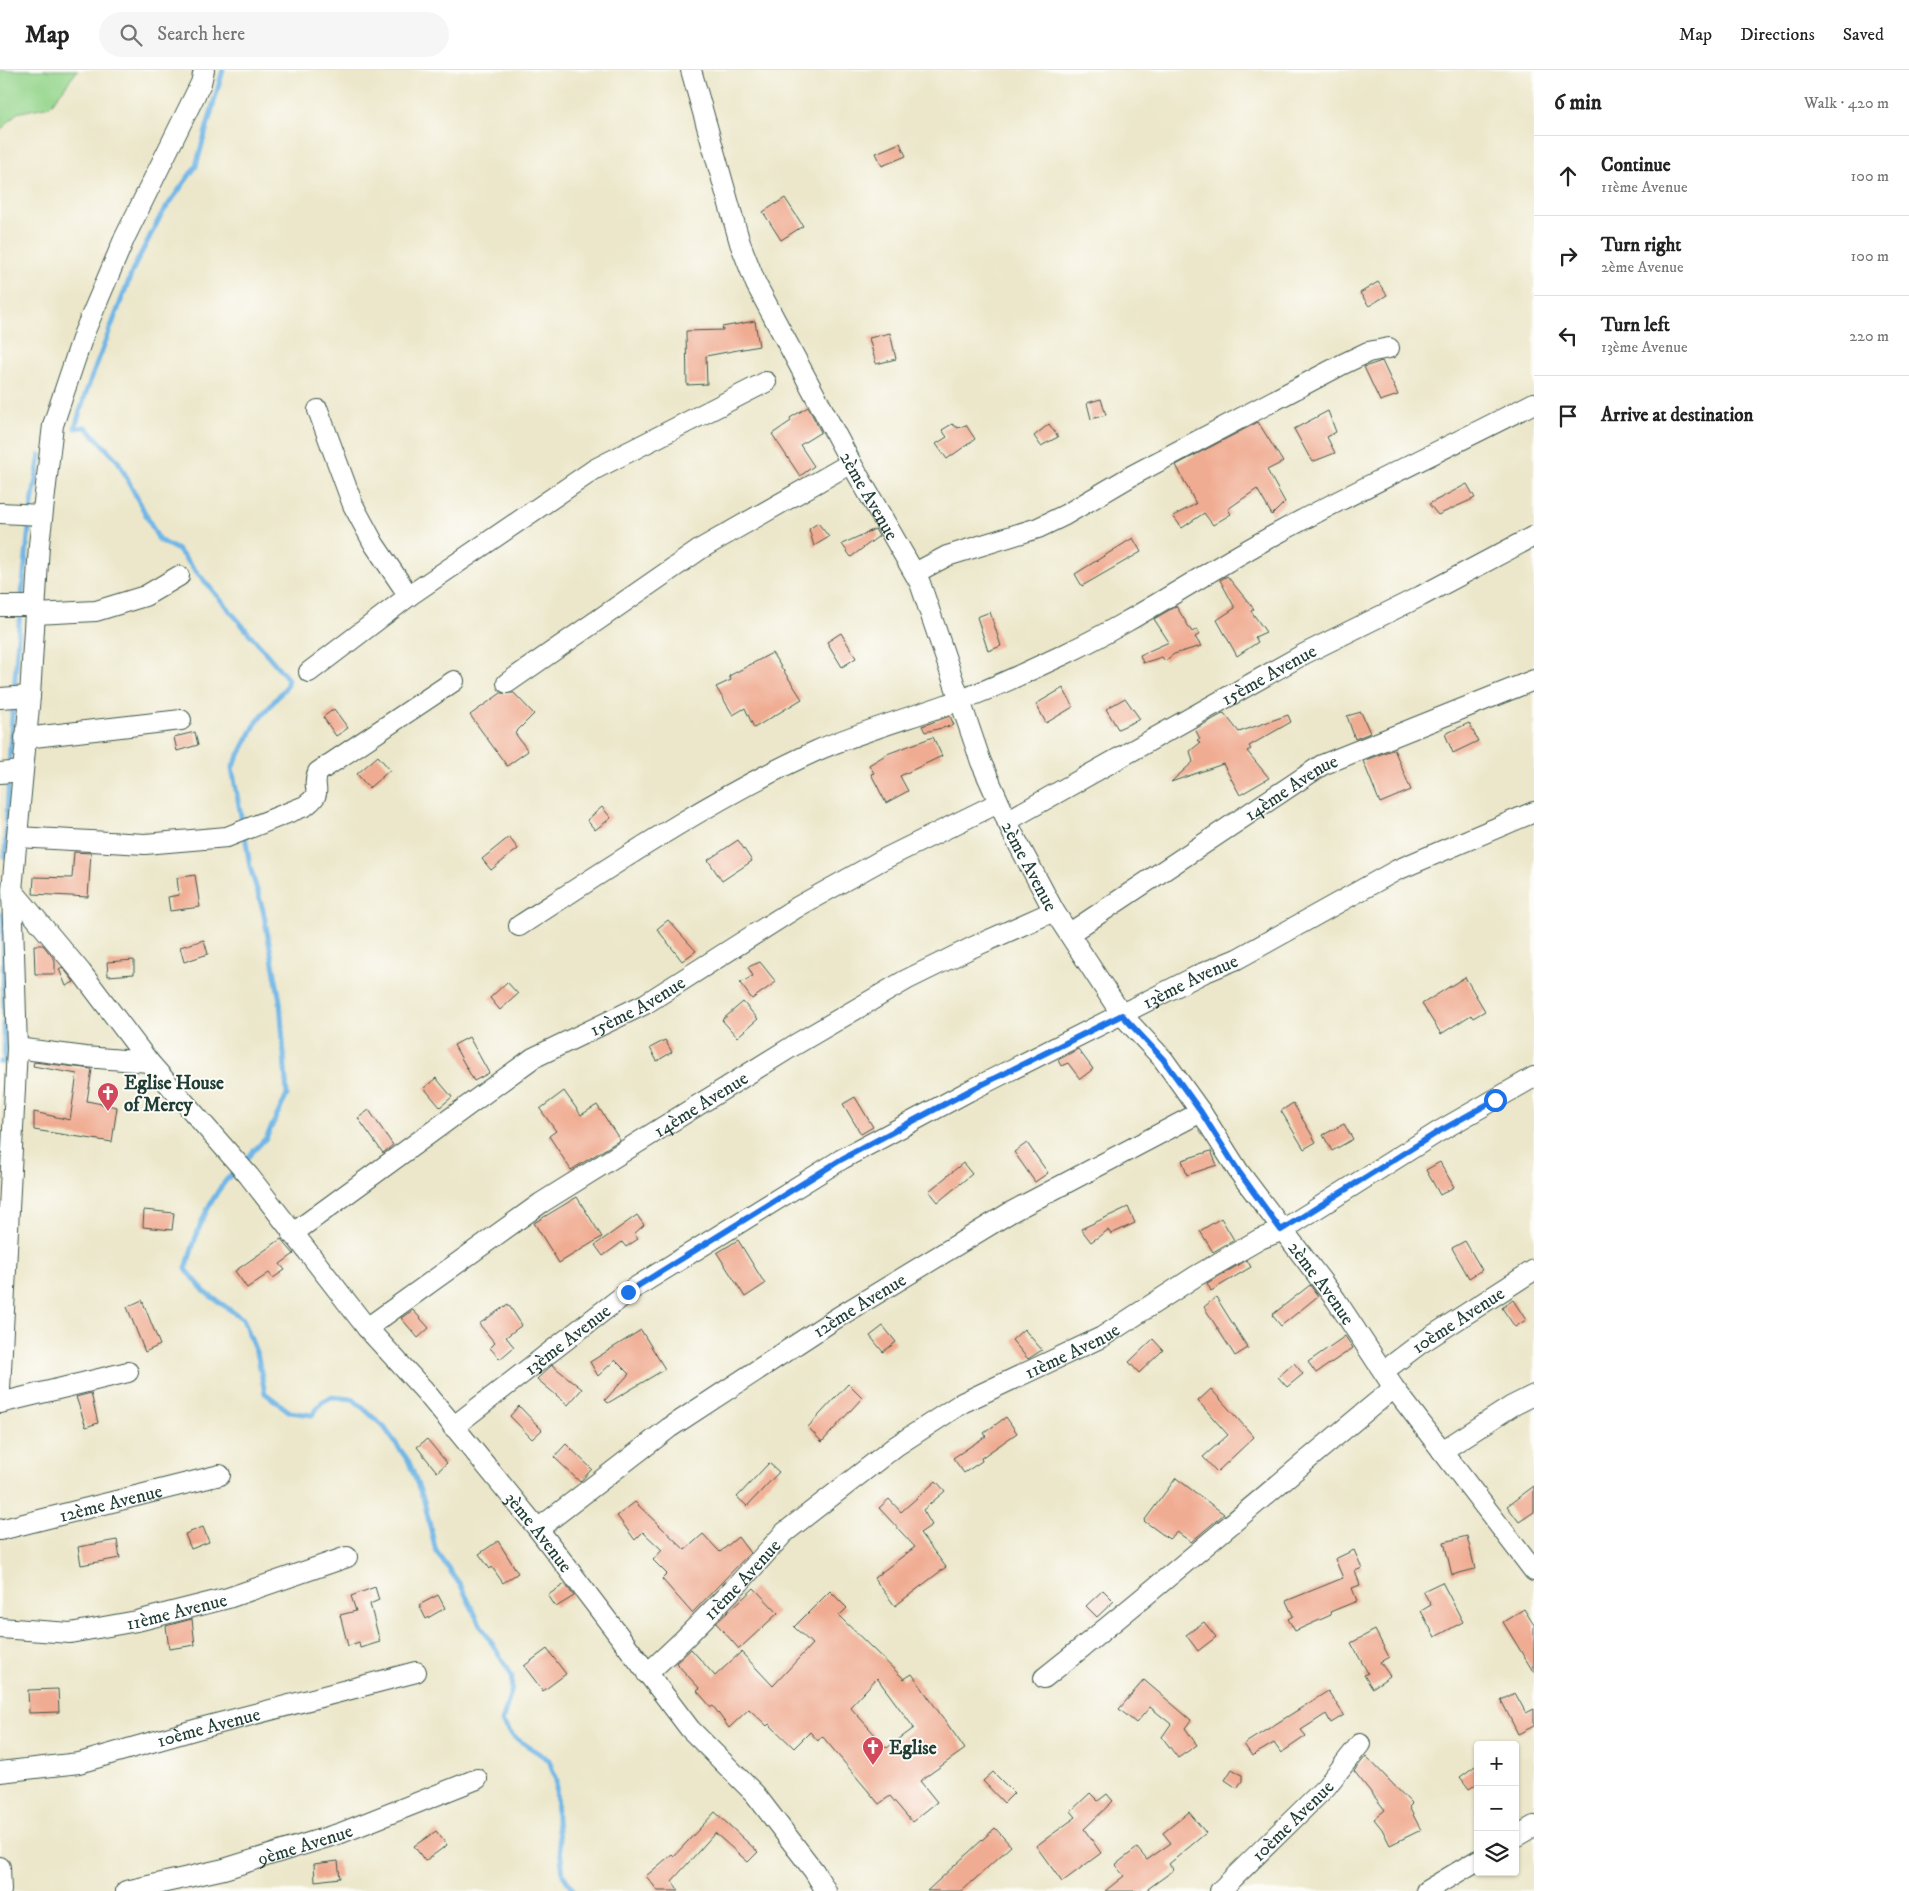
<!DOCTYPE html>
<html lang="en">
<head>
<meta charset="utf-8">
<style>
	body { margin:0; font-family:"IM FELL DW Pica",serif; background:#f6f6f6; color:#222 }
	.controls { position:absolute; right:15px; bottom:15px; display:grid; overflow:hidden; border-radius:5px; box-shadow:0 1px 4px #0004 }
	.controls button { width:45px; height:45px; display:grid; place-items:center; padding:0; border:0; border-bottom:1px solid #e0e0e0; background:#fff; color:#222; font:25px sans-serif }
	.stop { position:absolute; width:15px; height:15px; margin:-11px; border:4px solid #1a73e8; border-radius:50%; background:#fff }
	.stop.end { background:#1a73e8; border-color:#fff; box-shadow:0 1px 5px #0008 }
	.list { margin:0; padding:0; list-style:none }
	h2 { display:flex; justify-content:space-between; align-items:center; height:65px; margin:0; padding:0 20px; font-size:21px }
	h2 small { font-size:16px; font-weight:400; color:#767676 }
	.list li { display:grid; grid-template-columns:32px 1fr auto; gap:15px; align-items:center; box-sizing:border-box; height:80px; padding:0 20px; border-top:1px solid #e0e0e0 }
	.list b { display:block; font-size:19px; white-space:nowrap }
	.list p { margin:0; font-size:16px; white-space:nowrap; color:#767676 }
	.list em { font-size:16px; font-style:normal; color:#767676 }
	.icon { flex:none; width:28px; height:28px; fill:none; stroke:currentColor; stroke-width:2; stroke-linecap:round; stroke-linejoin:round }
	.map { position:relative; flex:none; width:1534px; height:1821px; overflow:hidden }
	header { display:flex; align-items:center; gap:30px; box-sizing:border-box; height:70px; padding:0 25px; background:#fff; border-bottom:1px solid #e0e0e0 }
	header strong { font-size:24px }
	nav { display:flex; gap:28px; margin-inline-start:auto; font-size:18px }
	.search { width:350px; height:45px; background:#f6f6f6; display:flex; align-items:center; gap:12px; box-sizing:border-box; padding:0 18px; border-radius:28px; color:#767676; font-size:19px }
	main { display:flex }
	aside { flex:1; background:#fff }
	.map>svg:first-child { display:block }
	.green { fill:#95d68d; stroke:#5a8a60 }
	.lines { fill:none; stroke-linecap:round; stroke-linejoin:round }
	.stream { stroke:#6fb6e6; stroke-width:5 }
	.building { fill:#f0ac92; fill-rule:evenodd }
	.minor-casing { stroke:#3e564a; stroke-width:22 }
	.minor { stroke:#fff; stroke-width:20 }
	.route { stroke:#1a73e8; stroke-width:6 }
	.labels { text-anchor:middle; stroke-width:4; stroke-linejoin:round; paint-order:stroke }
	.street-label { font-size:19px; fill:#1f3d34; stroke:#fdfcf7 }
	.poi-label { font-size:19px; font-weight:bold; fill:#1f3d34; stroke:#fdfcf7; text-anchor:start }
</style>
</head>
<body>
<header>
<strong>Map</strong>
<div class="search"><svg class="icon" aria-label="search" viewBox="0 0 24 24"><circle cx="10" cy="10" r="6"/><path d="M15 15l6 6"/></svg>Search here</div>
<nav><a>Map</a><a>Directions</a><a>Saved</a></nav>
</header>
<main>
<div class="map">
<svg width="1534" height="1821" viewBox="0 0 1534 1821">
	<rect width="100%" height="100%" fill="#fdfcf7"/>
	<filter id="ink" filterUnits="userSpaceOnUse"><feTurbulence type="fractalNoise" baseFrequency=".02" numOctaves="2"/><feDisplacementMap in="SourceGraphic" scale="10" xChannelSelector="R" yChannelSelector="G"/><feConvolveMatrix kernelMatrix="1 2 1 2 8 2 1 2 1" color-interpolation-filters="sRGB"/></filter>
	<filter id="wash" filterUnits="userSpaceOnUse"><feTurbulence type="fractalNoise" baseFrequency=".0096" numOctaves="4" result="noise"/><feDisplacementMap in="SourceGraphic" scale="20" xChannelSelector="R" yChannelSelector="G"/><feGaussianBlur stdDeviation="1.12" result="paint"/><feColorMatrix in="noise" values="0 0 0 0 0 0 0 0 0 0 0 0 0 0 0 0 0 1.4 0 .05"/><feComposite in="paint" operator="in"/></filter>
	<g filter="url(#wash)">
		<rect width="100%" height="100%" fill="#ece7ca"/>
		<path class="green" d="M0 0H78L50 36 17 43 0 61Z"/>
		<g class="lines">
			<path class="stream" d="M223 0 196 96 161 145 134 197 86 322 75 358 86 357 118 391 159 470 178 480 288 609 286 617 256 653 232 698 243 757
				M31 440 40 385
				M21 532 30 449
				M14 622 20 541
				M9 697 13 630
				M5 787 9 705
				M0 992H5L3 843
				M242 1093 266 1068 287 1025 280 931 263 840 250 797 245 765
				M236 1099C207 1129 197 1160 186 1199L205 1222 243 1249 258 1287 265 1323 290 1342 312 1345 322 1332 331 1327 353 1329 384 1357 409 1392 424 1431 436 1481 461 1516 480 1554 512 1606 511 1622 502 1652 514 1667 549 1690 556 1710 557 1752 563 1805 574 1821"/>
		</g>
		<g id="blocks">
			<path class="building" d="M900 73 906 86 882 96 876 83Z
				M785 128 803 156 781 170 763 142Z
				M1378 212 1387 225 1369 236 1360 223Z
				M755 251 759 276 706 286 707 314 687 315 686 261 723 260 722 257Z
				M890 263 896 289 876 294 869 268Z
				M1382 291 1398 325 1380 331 1364 297Z
				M1101 329 1106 345 1091 349 1087 333Z
				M808 337 821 362 800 375 814 396 800 406 772 364 791 351 790 348Z
				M1328 341 1336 362 1327 367 1335 383 1312 392 1294 359Z
				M1258 352 1283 392 1267 400 1285 432 1272 445 1257 419 1228 439 1231 444 1213 455 1204 443 1182 458 1173 446 1196 434 1176 395Z
				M952 354 958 358 966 355 975 369 947 389 936 374 947 367 942 360Z
				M1049 354 1058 367 1041 376 1034 366Z
				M1467 414 1475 428 1438 445 1429 434Z
				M818 453 829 467 814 476 809 459Z
				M875 459 879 466 851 487 842 474Z
				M1133 468 1141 482 1082 516 1075 504Z
				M1227 506 1254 539 1251 541 1266 562 1255 567 1258 572 1237 586 1217 550 1235 538 1220 510Z
				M1176 536 1192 562 1197 559 1200 564 1195 567 1201 576 1174 584 1165 591 1162 587 1143 593 1140 585 1169 572 1154 549Z
				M990 542 1001 576 988 581 977 547Z
				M841 563 856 588 842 597 827 572Z
				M772 583 802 629 754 658 745 638 733 645 716 617 731 610 729 606Z
				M1063 618 1073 637 1046 653 1036 634Z
				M501 623H514L534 644 515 663 528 681 507 696 470 645Z
				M1125 628 1140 649 1118 659 1106 639Z
				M334 639 348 658 336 666 323 647Z
				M1361 642 1370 663 1355 669 1347 646Z
				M1224 643 1239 662 1288 645 1291 652 1249 676 1251 679 1247 681 1269 708 1240 725 1223 694 1171 712 1193 692 1190 681 1200 673 1197 670 1200 669 1195 659Z
				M950 646 954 655 925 662 922 656Z
				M1469 653 1478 671 1453 683 1445 664Z
				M195 662 198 675 177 681 174 667Z
				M933 667 942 686 900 706 908 721 886 733 871 704 874 703 869 695 887 684Z
				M1394 679 1411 720 1380 733 1363 691Z
				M378 686 390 700 369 718 357 704Z
				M602 737 611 748 595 760 587 750Z
				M509 767 518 779 491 800 482 789Z
				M738 770 752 791 722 811 708 790Z
				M74 782 91 783 88 827 33 824 34 807 72 808Z
				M195 805 200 837 170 841 168 827 179 825 177 808Z
				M668 850 696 881 682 891 657 859Z
				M204 870 208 884 184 892 180 877Z
				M34 875H43L55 890V904H35Z
				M134 890V904L108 906 107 892Z
				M760 892 776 912 752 929 740 913 753 906 748 897Z
				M62 897 72 909 74 912 66 916 59 899Z
				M1465 907 1485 941 1473 948 1471 945 1441 964 1422 934Z
				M507 912 518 924 500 940 490 928Z
				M743 932 758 949 737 967 722 950Z
				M469 967 489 1003 474 1011 454 975Z
				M665 970 672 982 657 991 650 978Z
				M1078 979 1093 999 1080 1009 1068 993 1061 996 1058 990Z
				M34 992 92 999 87 1031 117 1037 112 1072 34 1060V1042L70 1050 77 1004 33 996Z
				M436 1008 452 1027 440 1037 424 1018Z
				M564 1021 581 1045 597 1035 620 1070 571 1100 549 1066 556 1061 540 1039Z
				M855 1027 873 1057 861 1064 843 1034Z
				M1293 1033 1316 1072 1304 1079 1281 1041Z
				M369 1040 393 1075 383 1083 358 1048Z
				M1344 1054 1353 1069 1332 1081 1323 1065Z
				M1027 1073 1048 1103 1035 1112 1014 1082Z
				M1211 1081 1217 1095 1187 1105 1182 1090Z
				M1440 1092 1454 1117 1440 1125 1426 1100Z
				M963 1093 972 1104 938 1132 929 1121Z
				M577 1127 602 1167 559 1193 534 1153Z
				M1128 1137 1135 1153 1111 1164 1108 1160 1091 1172 1081 1159Z
				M144 1140 174 1143 172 1160 143 1157Z
				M637 1145 644 1155 634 1164 638 1169 626 1177 622 1172 603 1186 595 1175Z
				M1221 1148 1234 1170 1213 1182 1200 1161Z
				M281 1169 294 1184 280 1194 285 1200 273 1208 269 1203 247 1218 235 1201Z
				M738 1170 765 1214 745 1227 717 1183Z
				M1465 1171 1482 1200 1469 1208 1452 1178Z
				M1247 1190 1251 1197 1211 1221 1207 1213Z
				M1310 1215 1318 1226 1281 1256 1272 1245Z
				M1216 1227 1248 1278 1235 1286 1204 1237Z
				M142 1230 160 1275 145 1282 127 1237Z
				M1513 1230 1526 1250 1515 1257 1502 1238Z
				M508 1234 522 1255 506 1267 514 1277 500 1289 490 1278 495 1273 479 1254Z
				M413 1240 429 1258 418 1268 401 1248Z
				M883 1256 896 1272 883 1282 870 1266Z
				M1024 1259 1042 1280 1028 1289 1012 1270Z
				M641 1260 665 1299 608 1333 605 1330 629 1304 615 1290 598 1306 590 1292Z
				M1345 1266 1353 1278 1316 1303 1308 1292Z
				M1153 1269 1163 1280 1139 1303 1129 1292Z
				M1294 1293 1303 1304 1287 1317 1278 1307Z
				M552 1295 582 1319 568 1335 537 1309Z
				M848 1314 862 1328 822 1372 808 1357Z
				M1211 1319 1254 1367 1217 1402 1203 1387 1228 1365 1198 1331Z
				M91 1323 98 1353 86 1357 76 1327Z
				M519 1336 542 1360 532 1369 510 1346Z
				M1006 1347 1017 1363 981 1388 982 1391 964 1403 953 1388 986 1366 984 1363Z
				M427 1369 447 1393 437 1402 417 1377Z
				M566 1374 592 1399 580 1412 554 1387Z
				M769 1393 779 1402 747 1436 737 1427Z
				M1176 1408 1224 1444 1191 1472 1177 1462 1169 1469 1144 1451Z
				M936 1411 945 1421 923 1440 932 1455 920 1463 946 1497 895 1536 874 1508 915 1477 879 1438 889 1429 901 1442Z
				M1534 1416V1442L1519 1452 1507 1436Z
				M635 1432 685 1480 703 1464 720 1482 738 1467 750 1483 692 1543 662 1509 667 1504 653 1490 662 1480 643 1462 635 1470 617 1446Z
				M203 1457 209 1472 191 1479 185 1464Z
				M1467 1466 1475 1499 1452 1505 1444 1472Z
				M117 1470 120 1488 81 1495 78 1477Z
				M498 1471 518 1503 503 1513 492 1497 490 1499 479 1484Z
				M1354 1480 1362 1498 1355 1501 1360 1515 1352 1518 1357 1531 1330 1542 1331 1545 1295 1561 1288 1549 1293 1546 1286 1531 1343 1508 1335 1489Z
				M1442 1512 1463 1552 1435 1567 1421 1541 1431 1535 1423 1521Z
				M565 1514 574 1526 556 1537 548 1525Z
				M375 1517 379 1530 370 1534 380 1572 360 1578 359 1572 348 1576 340 1545 356 1541 351 1526Z
				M754 1518 778 1543 739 1579 716 1553Z
				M1103 1520 1114 1531 1097 1547 1086 1536Z
				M830 1521 847 1538 839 1546 904 1609 912 1604 965 1679 920 1711 937 1732 912 1752 890 1726 879 1734 822 1666 818 1671 810 1662 794 1678 769 1654 767 1656 749 1639 729 1658 713 1636 711 1637 697 1621 700 1619 676 1593 691 1579 715 1606 741 1582 773 1616 812 1574 794 1557ZM877 1608 914 1658 887 1678 850 1637Z
				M438 1525 445 1538 426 1549 419 1535Z
				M1524 1539 1534 1555V1603L1503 1552Z
				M192 1549 195 1575 169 1579 166 1556Z
				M1204 1552 1216 1567 1198 1581 1186 1565Z
				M1375 1560 1389 1587 1380 1592 1390 1606 1372 1618 1364 1605 1368 1603 1351 1573Z
				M547 1579 566 1604 543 1621 524 1596Z
				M1144 1610 1191 1650 1185 1658 1197 1675 1178 1688 1162 1667 1171 1654 1150 1637 1136 1653 1119 1639Z
				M58 1619 59 1642 29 1643 28 1620Z
				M1328 1621 1344 1645 1331 1653 1326 1644 1301 1660 1306 1666 1281 1683 1274 1673 1252 1686 1244 1674Z
				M1515 1623 1526 1643 1534 1639V1656L1518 1664 1501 1630Z
				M1366 1686 1412 1734 1409 1737 1421 1760 1390 1775 1382 1759 1374 1749 1385 1740 1354 1701Z
				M1478 1694V1713L1469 1719 1460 1707Z
				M1232 1699 1242 1705V1711L1237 1718 1225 1710Z
				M993 1702 1014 1723 1004 1733 983 1711Z
				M1090 1723 1098 1731 1107 1724 1113 1731 1084 1759 1101 1783 1062 1812 1036 1776 1076 1747 1071 1741Z
				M715 1742 758 1782 748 1792 715 1763 672 1811 679 1821H658L646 1806 672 1784 674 1786Z
				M1189 1742 1206 1763 1169 1794 1174 1800 1145 1821H1105L1124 1806 1115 1795 1137 1778 1147 1790 1171 1773 1163 1763Z
				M995 1758 1011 1776 962 1821H927Z
				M436 1761 447 1775 425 1791 414 1776Z
				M338 1791 340 1808 315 1811 314 1794Z"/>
		</g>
	</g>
	<g filter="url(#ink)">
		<use href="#blocks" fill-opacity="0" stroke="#3e564a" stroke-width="1"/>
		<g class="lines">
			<g class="minor-casing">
				<g id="minor">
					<path id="s1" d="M691 0 740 173 756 214 851 393 920 513 981 692 1013 764 1054 841 1122 945 1163 989 1201 1042 1239 1102 1336 1230 1394 1318 1534 1501"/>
					<path d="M318 340 353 435 374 474 409 526"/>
					<path d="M0 443 42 445"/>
					<path d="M915 503 947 486 1038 458 1065 445 1133 405 1343 294 1368 282 1389 278"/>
					<path d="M0 536H35"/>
					<path d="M35 544 96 541 145 526 179 506"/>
					<path d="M309 602 409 526 595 399 766 312"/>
					<path d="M507 613 702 478 851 393"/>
					<path d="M0 628 30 626"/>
					<path d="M25 668 181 650"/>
					<path d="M0 703 22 701"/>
					<path id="s2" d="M1007 751 1304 584 1421 526 1534 466"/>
					<path d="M17 767 145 774 227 767 305 736C326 721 310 719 318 702L454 611"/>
					<path id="s3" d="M12 820 81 902 149 992 249 1106 367 1258 424 1320 538 1459 690 1659 755 1724 814 1801 826 1821"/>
					<path d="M519 856C613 795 714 727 816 681 862 661 910 648 957 631 993 619 1028 601 1063 585 1137 550 1205 502 1278 463 1362 417 1449 377 1534 333"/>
					<path id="s4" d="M1070 863 1322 695 1534 610"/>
					<path d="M17 978 85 987 149 992"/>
					<path id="s5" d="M292 1164 533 988 645 934 799 836 880 791 998 733"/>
					<path id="s6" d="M367 1258 541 1133 793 976 906 910 971 878 1054 841"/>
					<path id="s7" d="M1384 1301 1421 1273 1534 1200"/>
					<path d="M0 1320 17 978 12 820 30 626 39 475 53 355 84 263 125 167 201 13 204 0"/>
					<path d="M0 1333 128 1302"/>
					<path id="s8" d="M453 1357 628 1222 842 1089 969 1021 1203 903 1237 889 1397 800 1534 742"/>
					<path d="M1442 1381 1512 1336 1534 1325"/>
					<path id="s9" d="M538 1459 669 1358 835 1249 1011 1142 1201 1042"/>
					<path id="s10" d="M0 1460 220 1405"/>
					<path id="s11" d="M0 1558 70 1563 137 1551 228 1528 347 1487"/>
					<path id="s12" d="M647 1604 683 1570 740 1512 784 1463 896 1376 962 1333 1102 1267 1196 1206 1260 1169 1281 1161 1438 1062 1534 1007"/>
					<path d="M1044 1608C1163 1514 1277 1414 1394 1318"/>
					<path id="s13" d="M0 1702 79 1693 201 1658 416 1602"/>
					<path d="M1515 1767 1534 1756"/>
					<path d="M0 1797 1 1821"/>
					<path id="s14" d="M126 1821 224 1799 341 1763 477 1709"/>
					<path id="s15" d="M1220 1821 1326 1717 1360 1674"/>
					<path d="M1426 1821 1478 1790"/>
				</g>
			</g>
			<use href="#minor" class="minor"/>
		</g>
	</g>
	<g class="lines" filter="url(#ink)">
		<path class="route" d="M628 1222 842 1089 969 1021 1122 945 1163 989 1201 1042 1239 1102 1281 1160 1438 1062 1495 1030"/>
	</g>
	<defs>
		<g id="church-pin" transform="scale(1.125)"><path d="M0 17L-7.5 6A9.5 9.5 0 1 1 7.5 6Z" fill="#d1495b" stroke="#fdfcf7"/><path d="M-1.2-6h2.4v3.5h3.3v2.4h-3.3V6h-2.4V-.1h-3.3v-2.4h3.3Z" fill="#fff"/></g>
	</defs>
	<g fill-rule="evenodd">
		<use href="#church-pin" x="108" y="1023"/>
		<use href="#church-pin" x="873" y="1677"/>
	</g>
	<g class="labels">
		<g class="street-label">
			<text dy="7" stroke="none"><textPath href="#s1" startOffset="464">2ème Avenue</textPath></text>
			<text dy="7" stroke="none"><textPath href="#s2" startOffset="300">15ème Avenue</textPath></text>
			<text dy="7" stroke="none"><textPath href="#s4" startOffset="265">14ème Avenue</textPath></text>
			<text dy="7" stroke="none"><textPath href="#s1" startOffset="869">2ème Avenue</textPath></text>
			<text dy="7" stroke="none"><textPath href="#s8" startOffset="864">13ème Avenue</textPath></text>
			<text dy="7" stroke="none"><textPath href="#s5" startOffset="415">15ème Avenue</textPath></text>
			<text dy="7" stroke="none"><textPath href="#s6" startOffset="402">14ème Avenue</textPath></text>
			<text dy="7" stroke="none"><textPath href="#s1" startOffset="1379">2ème Avenue</textPath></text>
			<text dy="7" stroke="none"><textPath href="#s9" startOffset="392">12ème Avenue</textPath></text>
			<text dy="7" stroke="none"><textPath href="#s7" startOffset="90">10ème Avenue</textPath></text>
			<text dy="7" stroke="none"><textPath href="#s8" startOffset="144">13ème Avenue</textPath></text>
			<text dy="7" stroke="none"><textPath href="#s12" startOffset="539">11ème Avenue</textPath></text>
			<text dy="7" stroke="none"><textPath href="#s10" startOffset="114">12ème Avenue</textPath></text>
			<text dy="7" stroke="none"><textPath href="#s3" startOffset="831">3ème Avenue</textPath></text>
			<text dy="7" stroke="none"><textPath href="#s12" startOffset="134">11ème Avenue</textPath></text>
			<text dy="7" stroke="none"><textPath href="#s11" startOffset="179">11ème Avenue</textPath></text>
			<text dy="7" stroke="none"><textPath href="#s13" startOffset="214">10ème Avenue</textPath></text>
			<text dy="7" stroke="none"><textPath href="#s15" startOffset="101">10ème Avenue</textPath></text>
			<text dy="7" stroke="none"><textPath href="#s14" startOffset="185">9ème Avenue</textPath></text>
		</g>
		<g class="poi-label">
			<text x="124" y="1019">Eglise House<tspan x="124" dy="22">of Mercy</tspan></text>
			<text x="889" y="1684">Eglise</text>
		</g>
	</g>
</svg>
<div class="controls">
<button>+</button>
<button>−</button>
<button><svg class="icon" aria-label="layers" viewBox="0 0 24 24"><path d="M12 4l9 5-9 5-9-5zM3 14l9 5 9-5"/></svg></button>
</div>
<div class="stop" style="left:1495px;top:1030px"></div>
<div class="stop end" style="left:628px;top:1222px"></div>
</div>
<aside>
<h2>6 min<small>Walk · 420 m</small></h2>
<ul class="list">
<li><svg class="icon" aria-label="ahead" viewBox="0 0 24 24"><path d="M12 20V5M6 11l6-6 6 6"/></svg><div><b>Continue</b><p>11ème Avenue</p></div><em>100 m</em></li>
<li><svg class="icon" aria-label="right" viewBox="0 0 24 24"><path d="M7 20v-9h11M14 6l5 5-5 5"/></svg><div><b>Turn right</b><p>2ème Avenue</p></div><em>100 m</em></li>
<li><svg class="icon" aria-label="left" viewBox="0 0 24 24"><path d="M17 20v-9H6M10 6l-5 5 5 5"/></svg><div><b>Turn left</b><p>13ème Avenue</p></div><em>220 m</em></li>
<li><svg class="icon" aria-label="arrive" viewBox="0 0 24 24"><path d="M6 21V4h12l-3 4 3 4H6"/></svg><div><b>Arrive at destination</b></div></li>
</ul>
</aside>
</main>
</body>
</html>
